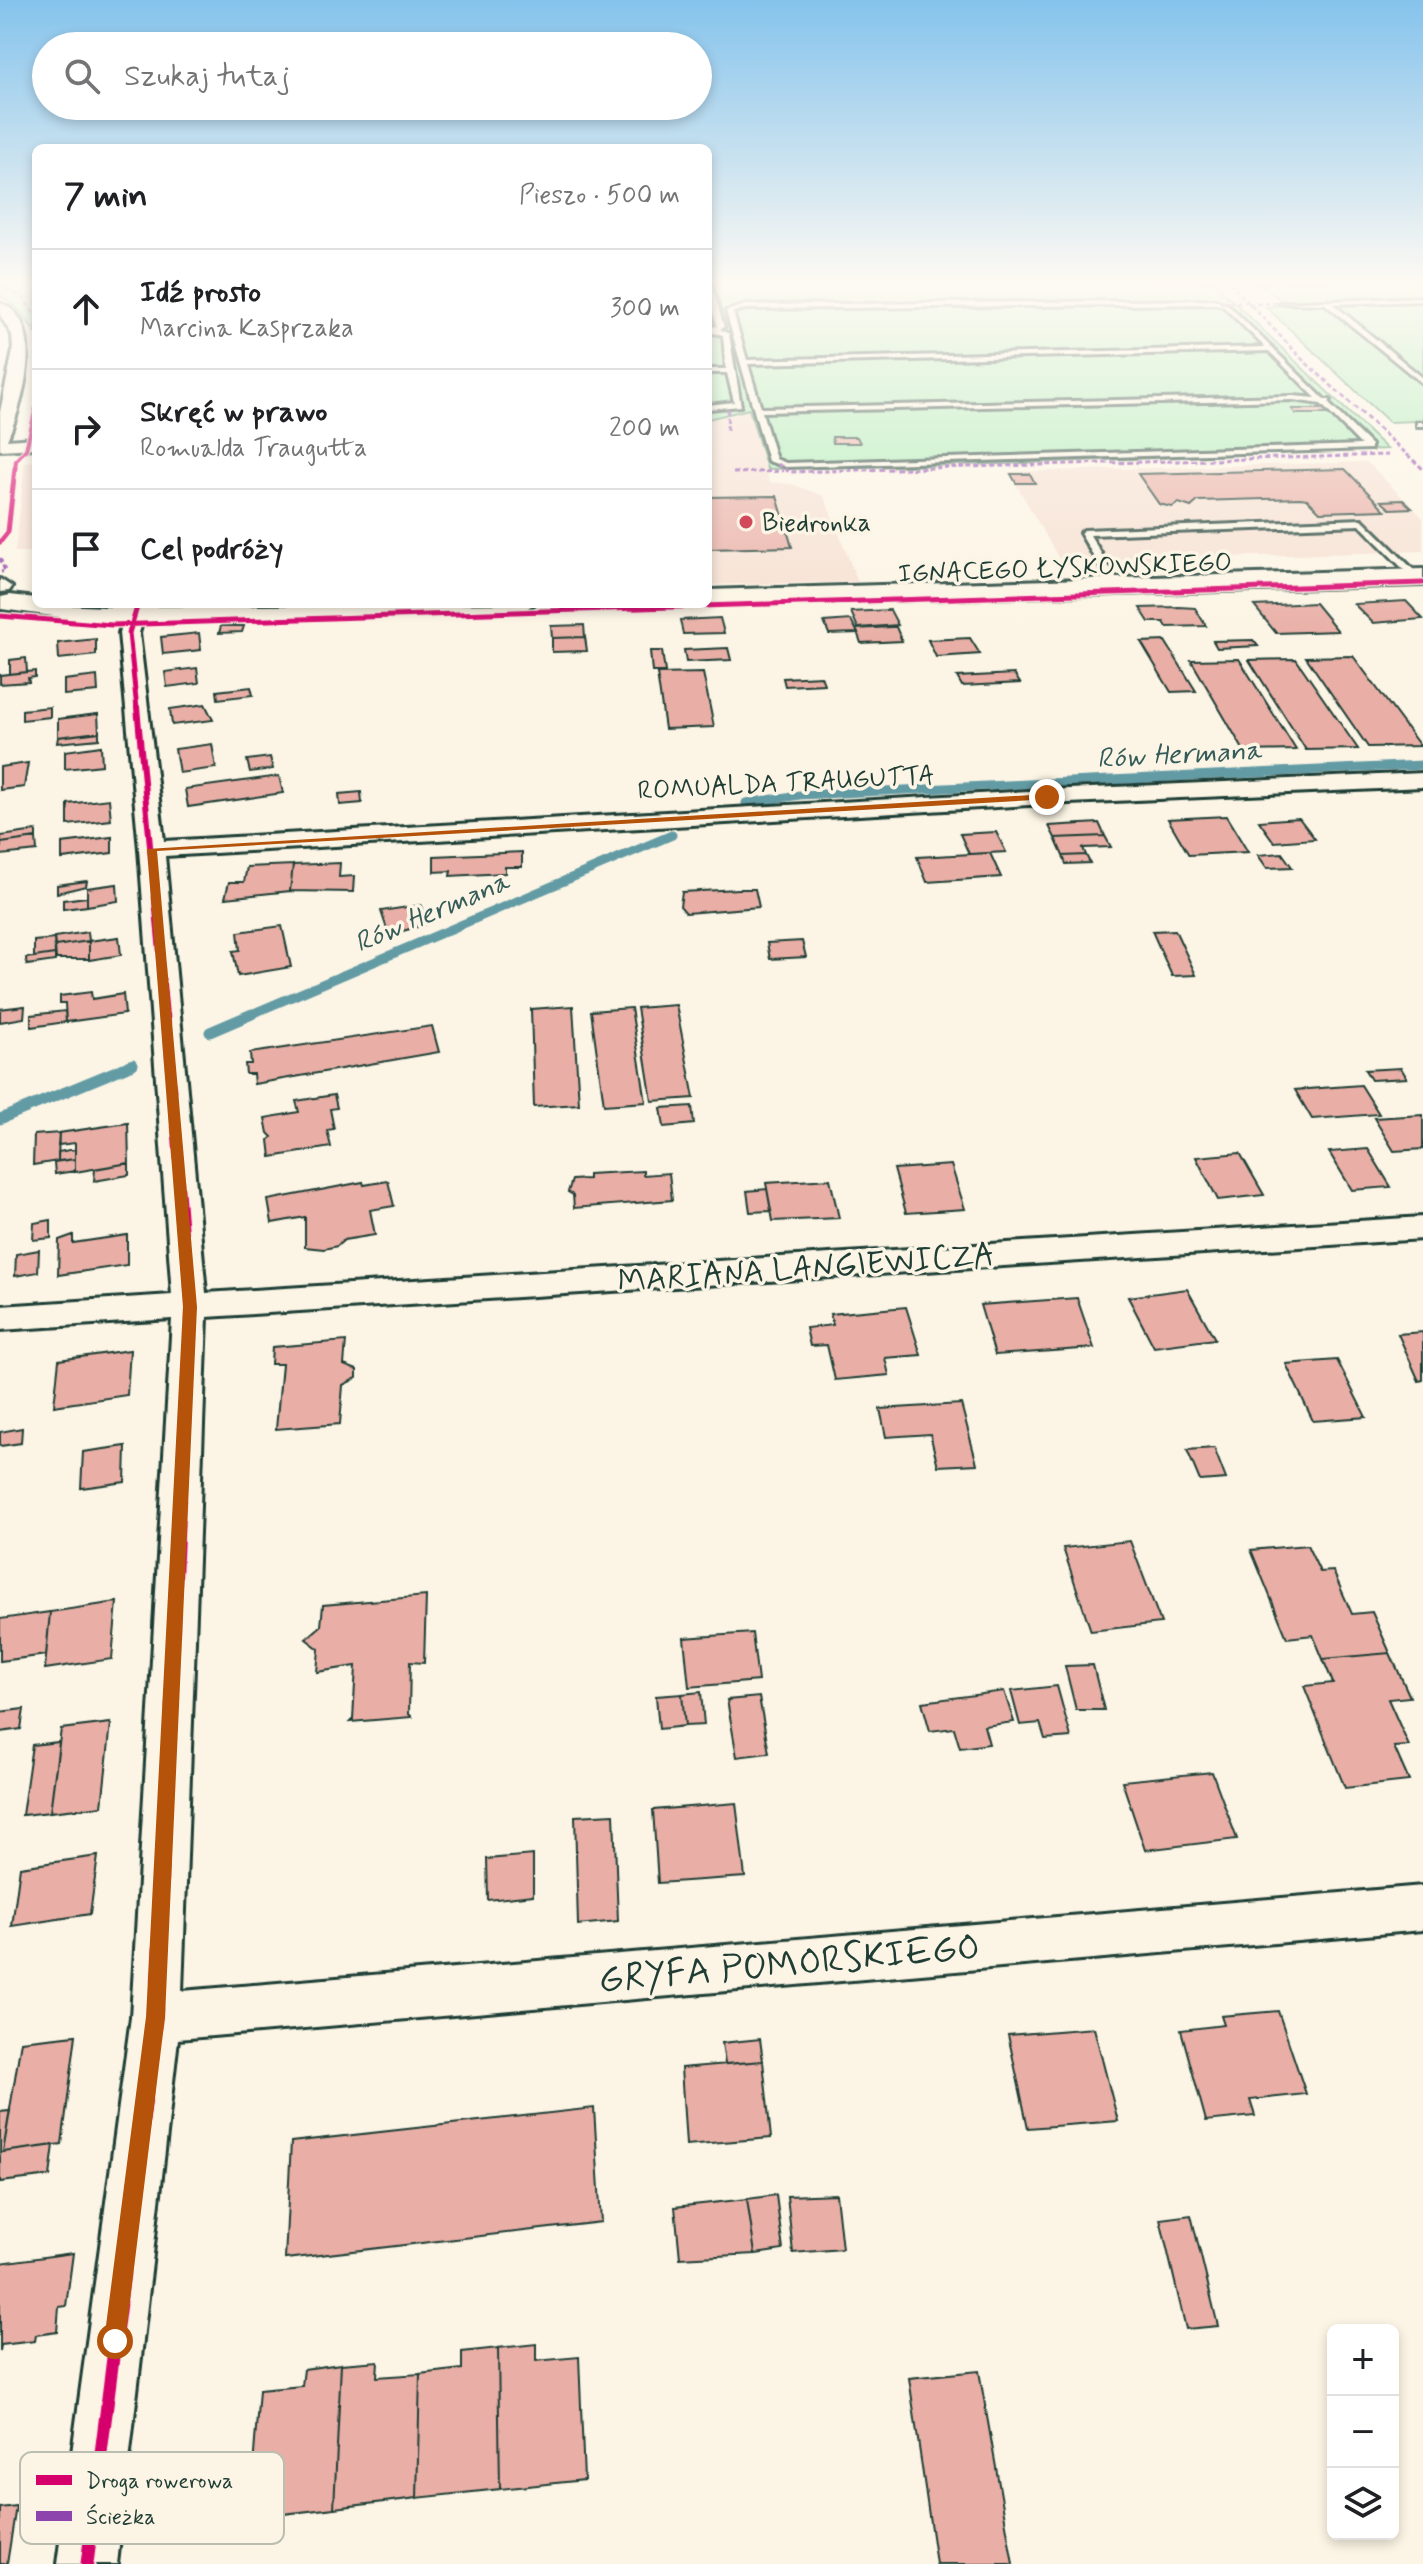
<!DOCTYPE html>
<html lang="pl">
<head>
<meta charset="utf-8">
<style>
	body { margin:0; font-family:Mynerve,sans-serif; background:#f2f2f2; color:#202124 }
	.controls { position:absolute; right:24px; bottom:24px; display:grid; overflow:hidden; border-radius:12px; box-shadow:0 4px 12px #0003 }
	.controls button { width:72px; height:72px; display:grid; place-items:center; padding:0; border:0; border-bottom:2px solid #e0e0e0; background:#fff; color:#202124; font:40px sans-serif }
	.stop { position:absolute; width:24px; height:24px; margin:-18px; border:6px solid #b45309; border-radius:50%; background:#fff }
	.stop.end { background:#b45309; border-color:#fff; box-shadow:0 2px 8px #0008 }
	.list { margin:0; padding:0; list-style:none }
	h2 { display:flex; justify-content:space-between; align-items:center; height:104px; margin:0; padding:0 32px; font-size:34px }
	h2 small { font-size:26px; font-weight:400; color:#757577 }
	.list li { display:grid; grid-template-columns:52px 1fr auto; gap:24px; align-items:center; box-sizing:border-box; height:120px; padding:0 32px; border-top:2px solid #e0e0e0 }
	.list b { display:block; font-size:30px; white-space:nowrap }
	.list p { margin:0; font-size:26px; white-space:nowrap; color:#757577 }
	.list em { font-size:26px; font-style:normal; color:#757577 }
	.icon { flex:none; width:44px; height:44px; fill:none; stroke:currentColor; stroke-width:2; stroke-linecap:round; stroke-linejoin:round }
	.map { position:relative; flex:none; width:1423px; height:2564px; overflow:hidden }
	.search { position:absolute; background:#fff; box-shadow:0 4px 12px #0003; left:32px; top:32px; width:680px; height:88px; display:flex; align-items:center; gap:20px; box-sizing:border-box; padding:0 28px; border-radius:44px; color:#757577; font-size:30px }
	.panel { position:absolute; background:#fff; box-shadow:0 4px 12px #0003; left:32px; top:144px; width:680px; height:464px; border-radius:12px }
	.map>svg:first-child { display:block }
	.built { fill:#f6e0d2 }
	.green { fill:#a9ecb6; stroke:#649475; stroke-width:2 }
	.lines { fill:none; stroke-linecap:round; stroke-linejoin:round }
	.stream-far1 { stroke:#639ba5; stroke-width:9 }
	.stream { stroke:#639ba5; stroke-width:11 }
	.building { fill:#e9afa6; stroke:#1f3d34; stroke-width:2 }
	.lane-casing { stroke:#1f3d34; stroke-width:6 }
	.street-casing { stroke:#1f3d34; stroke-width:6 }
	.secondary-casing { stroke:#1f3d34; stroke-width:6 }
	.lane { fill:#fcf5e5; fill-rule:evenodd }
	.street { fill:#fcf5e5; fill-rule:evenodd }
	.secondary { fill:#fcf5e5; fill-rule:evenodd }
	.quiet { stroke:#8e44ad; stroke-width:3; stroke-dasharray:5 3; stroke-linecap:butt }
	.cycleway-far5-casing { stroke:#fcf5e5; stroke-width:6 }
	.cycleway-far4-casing { stroke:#fcf5e5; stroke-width:8 }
	.cycleway-far3-casing { stroke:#fcf5e5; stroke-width:10 }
	.cycleway-far2-casing { stroke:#fcf5e5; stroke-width:13 }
	.cycleway-far1-casing { stroke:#fcf5e5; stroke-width:15 }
	.cycleway-casing { stroke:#fcf5e5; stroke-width:18 }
	.cycleway-far5 { stroke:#d6006c; stroke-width:4 }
	.cycleway-far4 { stroke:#d6006c; stroke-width:5 }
	.cycleway-far3 { stroke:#d6006c; stroke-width:6 }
	.cycleway-far2 { stroke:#d6006c; stroke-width:8 }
	.cycleway-far1 { stroke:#d6006c; stroke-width:10 }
	.cycleway { stroke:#d6006c; stroke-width:13 }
	.route { fill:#b45309 }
	.poi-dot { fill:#d1495b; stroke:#fcf5e5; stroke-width:3 }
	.labels { text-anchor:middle; stroke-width:7; stroke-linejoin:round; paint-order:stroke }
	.far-poi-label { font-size:26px; fill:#1f3d34; stroke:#fcf5e5; text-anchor:start }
	.far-street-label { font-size:26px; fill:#1f3d34; stroke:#fcf5e5 }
	.far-water-label { font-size:28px; font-style:italic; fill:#365c5a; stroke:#fcf5e5 }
	.street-label { font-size:32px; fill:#1f3d34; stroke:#fcf5e5 }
	.near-street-label { font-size:38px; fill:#1f3d34; stroke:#fcf5e5 }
	.key { fill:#fcf5e5; stroke:#babeb0; stroke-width:2 }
	.key-label { font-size:22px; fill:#1f3d34 }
</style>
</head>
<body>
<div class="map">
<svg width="1423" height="2564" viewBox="0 0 1423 2564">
	<rect width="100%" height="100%" fill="#fcf5e5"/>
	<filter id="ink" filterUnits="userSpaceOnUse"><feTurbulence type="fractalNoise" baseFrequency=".0125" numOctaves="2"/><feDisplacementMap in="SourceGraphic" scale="16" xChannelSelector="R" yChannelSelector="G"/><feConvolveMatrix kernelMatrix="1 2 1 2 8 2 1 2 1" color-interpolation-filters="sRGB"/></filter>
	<g filter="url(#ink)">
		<path class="built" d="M749 409 769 482 792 484 824 496 858 582 708 585V419Z
			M36 461V552H15L25 462Z
			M1367 462 1423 518V551L1061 562 1009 472Z"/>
		<path class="green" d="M0 282H36V333L17 308 0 295Z
			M708 282H1213L1387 449 1003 464 767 469 749 409 708 419Z
			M1248 282H1423V427L1416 421 1389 422 1266 307 1285 305 1262 284Z"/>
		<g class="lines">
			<path class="stream-far1" d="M746 803 800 795 1423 765
				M247 1016 672 835"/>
			<path class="stream" d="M210 1032 252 1014
				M0 1119 133 1064"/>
		</g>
		<path class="building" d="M1292 409H1326L1330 414H1296Z
			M832 437H857L860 443H833Z
			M1345 469 1385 510 1320 512 1307 499 1300 498 1198 501 1191 507 1179 503 1172 507 1159 504 1138 474Z
			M1011 474H1030L1035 483H1016Z
			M777 496 792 547 708 549V497Z
			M1403 500 1412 508 1390 509 1381 501Z
			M1406 601 1423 619 1373 623 1354 604Z
			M1315 603 1338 631 1276 633 1254 606Z
			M1179 607 1195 608 1206 626 1167 627 1164 622H1149L1140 608Z
			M890 610 898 625 858 628 851 612Z
			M720 618 724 633 683 634 680 620Z
			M851 620 858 633 829 634 824 622Z
			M584 625 585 637 552 638 551 626Z
			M221 626H244L242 632 219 633Z
			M892 627H896L902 641 861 643 856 629Z
			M199 633 201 650 163 654 161 637Z
			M585 637 587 651 552 652V638Z
			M970 638 980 654 936 657 928 640Z
			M96 639V655L59 659 58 643Z
			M1253 640 1258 646 1217 648 1213 641Z
			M1165 641 1196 691 1171 692 1141 642Z
			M728 648 731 660 686 662 684 650Z
			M650 651H662L665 672H652Z
			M1353 656 1420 746 1368 747 1306 657Z
			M26 658 27 672 10 674V660Z
			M1239 659 1296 750 1244 751 1191 660Z
			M1296 659 1358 749 1306 750 1249 660Z
			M197 668 199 683 167 687 165 672Z
			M35 671V677L28 678 29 682 0 684V675Z
			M703 673 714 727 665 729 657 674Z
			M1014 674 1020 683 962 686 957 677Z
			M97 676 98 692 64 695V680Z
			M821 676 824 684 785 686 783 678Z
			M251 687 253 695 218 699 217 691Z
			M205 704 213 720 172 725 170 709Z
			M50 707V717L22 720V710Z
			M98 714 99 732 58 737V719Z
			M99 732V739L57 743 58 737Z
			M212 744 216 768 179 773 175 749Z
			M101 746 102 765 65 769V751Z
			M270 757 273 769 250 772 247 760Z
			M28 763 24 787 0 790V767Z
			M279 776 283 793 188 807 185 789Z
			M361 792 362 803 340 805 339 794Z
			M109 799 111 820 68 825V804Z
			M1226 816 1248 852 1189 855 1168 819Z
			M1299 818 1315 839 1274 842 1259 821Z
			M1099 823 1105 836 1055 838 1049 826Z
			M36 831V838L1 843V836Z
			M996 832 1006 852 969 854 960 834Z
			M1105 836 1111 847 1083 848 1086 855 1063 856 1055 838Z
			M112 837V853L62 859V843Z
			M36 838 37 851 1 855V843Z
			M522 852V867H505V873L450 876 451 871 434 872V856Z
			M990 853 1001 877 927 882 917 857Z
			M1282 853 1292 867 1267 868 1258 855Z
			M1086 855 1090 863 1066 864 1063 856Z
			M340 863 339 877 354 876 353 892 290 891 293 865Z
			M293 865 290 891 225 898 229 882H244L247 867Z
			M87 881 86 886 57 893V885Z
			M117 884 118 901 87 906V888Z
			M739 889H755L759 907 686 913 680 906 682 892Z
			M87 897V906L63 909V900Z
			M421 905 427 924 389 935 381 911Z
			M282 926 291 967 238 976 233 951 240 950 238 932Z
			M1175 930 1196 975 1172 976 1152 931Z
			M88 932 89 941 55 946 54 937Z
			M119 937 121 955 89 960V941Z
			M54 939 55 954 34 957V941Z
			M89 941V959H56L55 946Z
			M802 941 806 957 770 959 767 943Z
			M55 954V961L27 965 26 958Z
			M91 992 92 999 123 994 125 1014 66 1022 65 1003H60V996Z
			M676 1005 694 1098 652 1101 637 1008Z
			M25 1006 24 1018 0 1022V1009Z
			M573 1006 579 1104 534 1107 531 1009Z
			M631 1008 646 1102 604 1105 591 1011Z
			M65 1011 66 1022 31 1027V1015Z
			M432 1026 439 1052 254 1084 253 1074H246L245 1064H251L250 1053Z
			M1401 1068 1407 1078 1371 1080 1365 1070Z
			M1361 1085 1379 1114 1312 1119 1295 1090Z
			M334 1095 337 1108 330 1109 334 1129 327 1130 331 1147 271 1157 269 1140 272 1137 268 1133 265 1118 299 1112 296 1101Z
			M692 1106 694 1124 664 1127 661 1108Z
			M1423 1115V1149L1394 1151 1374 1118Z
			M128 1123 129 1163 75 1172V1143L58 1145 59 1133Z
			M59 1133 58 1161 33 1165 34 1135Z
			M75 1149V1159L58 1161V1152Z
			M1368 1149 1391 1187 1352 1190 1329 1152Z
			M1240 1153 1264 1195 1218 1200 1196 1157Z
			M75 1159V1171L55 1174 54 1162Z
			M129 1163V1175L94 1181 95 1169Z
			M951 1165 965 1209 906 1213 894 1169Z
			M643 1171V1175L669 1173 672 1200 574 1208 573 1195 568 1192 572 1180 588 1179V1174Z
			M830 1179 839 1218 773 1221 766 1183Z
			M388 1181 394 1206 370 1210 375 1235 344 1240 337 1246 324 1249 305 1247V1217L272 1223 268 1200 363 1182 364 1185Z
			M767 1189 771 1211 750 1212 747 1191Z
			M51 1220V1238L33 1240 34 1223Z
			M73 1235V1243L127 1235V1265L58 1275 59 1240Z
			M39 1250 38 1272 15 1276 16 1254Z
			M1187 1289 1215 1339 1154 1347 1128 1297Z
			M1077 1298 1094 1348 995 1355 980 1305Z
			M906 1307 921 1355 885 1358 889 1375 835 1380 827 1345 810 1346 806 1328 833 1325 830 1314Z
			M1423 1332V1380L1419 1381 1398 1334Z
			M346 1341 344 1365 357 1370V1378L343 1385 340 1424 276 1429 282 1364H271L272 1347Z
			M130 1350 127 1395 54 1406 59 1360Z
			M1337 1360 1366 1417 1313 1421 1286 1364Z
			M961 1404 977 1464 938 1466 930 1434 886 1437 880 1409Z
			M22 1428 21 1443 0 1446V1432Z
			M126 1446 125 1482 81 1488 83 1452Z
			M1214 1448 1226 1479 1200 1481 1187 1450Z
			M1130 1541 1161 1623 1091 1631 1063 1548Z
			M1307 1545 1320 1572 1333 1571 1352 1614 1372 1612 1390 1653 1323 1659 1313 1635 1287 1638 1251 1550Z
			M426 1596 424 1663 410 1662 409 1714 412 1717 350 1722 353 1719 356 1666 317 1672 319 1649 306 1639 321 1626 323 1605Z
			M117 1602 112 1659 45 1669 50 1612Z
			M50 1612 46 1655 0 1661V1619Z
			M752 1633 758 1681 689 1687 684 1638Z
			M1390 1653 1410 1697 1388 1699 1409 1746 1394 1747 1409 1781 1345 1788 1304 1686 1333 1683 1323 1659Z
			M1093 1665 1104 1710H1076L1065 1666Z
			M1057 1686 1071 1737 1045 1739 1040 1723 1020 1725 1011 1691Z
			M1004 1691 1014 1722 984 1726 989 1744 960 1748 954 1728 930 1731 922 1702Z
			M701 1692 704 1725 685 1726 682 1694Z
			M682 1694 685 1726 659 1729 656 1696Z
			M759 1697 769 1753 737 1757 727 1700Z
			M24 1709 21 1729 0 1732V1712Z
			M111 1723 102 1806 50 1812 61 1729Z
			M59 1742 50 1812 22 1815 32 1745Z
			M1212 1772 1237 1839 1145 1850 1122 1781Z
			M736 1803 745 1877 658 1883 653 1810Z
			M614 1814 618 1921 578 1925 575 1816Z
			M533 1855V1895L488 1900 487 1859Z
			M98 1856 90 1914 12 1926 20 1867Z
			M1278 2011 1306 2094 1250 2100 1255 2116 1206 2121 1181 2030 1224 2025 1221 2016Z
			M1094 2028 1118 2121 1028 2128 1008 2035Z
			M76 2035 62 2144 3 2152 21 2041Z
			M760 2039 763 2061 725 2064 722 2043Z
			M763 2061 771 2138 686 2145 681 2068Z
			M594 2108 601 2222 285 2259 291 2142Z
			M10 2111 3 2152 54 2145 50 2176 0 2182V2112Z
			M836 2194 842 2249 793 2253 787 2196Z
			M776 2195 783 2250 755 2254 747 2199Z
			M747 2199 755 2254 680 2258 675 2207Z
			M1191 2215 1218 2326 1186 2329 1160 2219Z
			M73 2253 66 2306 59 2307 57 2332 36 2335 35 2341 1 2345 0 2351V2263Z
			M536 2344V2361L579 2357 584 2480 500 2489 498 2348Z
			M498 2348 500 2489 417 2498 420 2374 462 2369V2352Z
			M378 2361 377 2377 420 2374 417 2498 334 2508 341 2364Z
			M341 2364 334 2508 249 2518 259 2390 302 2386 304 2369Z
			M979 2371 1013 2564H936L909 2378Z
			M16 2506 7 2564H0V2508Z"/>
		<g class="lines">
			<g class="lane-casing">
				<path id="lane" d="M708 282H711L724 327 720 329 729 334 741 406 708 409V405L734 402 727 373H708V369H726L723 335 708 332V328L717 326 708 293Z
					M1423 297V301L1333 304 1423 378V384L1325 304 1280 303Z
					M1215 300 1227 304 1325 400H1330L1329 404 1371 445V449L786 467 768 461 726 311 746 305ZM1215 304 1223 306 1265 347 747 360 733 312 746 309ZM1269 351 1316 398 1293 396 761 408 748 364ZM1293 400 1321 404 1361 445 786 463 776 459 762 412Z
					M1417 422H1423V426H1417Z
					M1362 519 1419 575V579H1413L1360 525 1090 535 1121 586 1116 589 1111 586 1080 533 1084 530Z"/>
			</g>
			<g class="street-casing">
				<path id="street" d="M0 303C48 320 22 407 7 440L36 438V448L0 450V412L13 351 12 335 0 315Z
					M0 579 12 587 9 591 0 592Z
					M128 604H148L139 633 164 841 1047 790 1423 773V787L1047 804 165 856 206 1293 1423 1217V1239L207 1317 182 1991 1423 1886V1930L178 2039 117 2564H57L131 2017 172 1319 0 1330V1306L172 1295 139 849 119 633Z"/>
			</g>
			<g class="secondary-casing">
				<path id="secondary" d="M1423 569V585L708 606 701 604H708V590Z
					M10 595 36 598V604L105 607 534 604 521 612 105 623 1 609V597Z"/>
			</g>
			<use href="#lane" class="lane"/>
			<use href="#street" class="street"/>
			<use href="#secondary" class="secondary"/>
			<path class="quiet" d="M1229 282 1302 359 1423 469
				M0 285 23 298 36 316
				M19 295 32 282
				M1220 303 1246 302
				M1248 304 1283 303
				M727 430 728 407
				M778 464 789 472 1388 455
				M733 473 783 471
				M0 558 5 571 1 572"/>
			<g class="cycleway-far5-casing">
				<path id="cycleway-far5" d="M15 470 16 460 26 449 36 408"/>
			</g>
			<g class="cycleway-far4-casing">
				<path id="cycleway-far4" d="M0 542 8 532 15 468
					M0 616 112 625 1423 583
					M137 709 129 633 138 604"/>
			</g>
			<g class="cycleway-far3-casing">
				<path id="cycleway-far3" d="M137 707 166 1016"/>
			</g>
			<g class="cycleway-far2-casing">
				<path id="cycleway-far2" d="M166 1014 190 1307 185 1410"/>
			</g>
			<g class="cycleway-far1-casing">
				<path id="cycleway-far1" d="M161 1916 185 1408"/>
			</g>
			<g class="cycleway-casing">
				<path id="cycleway" d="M87 2564 156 2017 161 1914"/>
			</g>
			<use href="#cycleway-far5" class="cycleway-far5"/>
			<use href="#cycleway-far4" class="cycleway-far4"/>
			<use href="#cycleway-far3" class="cycleway-far3"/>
			<use href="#cycleway-far2" class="cycleway-far2"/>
			<use href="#cycleway-far1" class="cycleway-far1"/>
			<use href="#cycleway" class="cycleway"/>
		</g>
	</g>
	<linearGradient id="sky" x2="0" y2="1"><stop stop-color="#85c3ec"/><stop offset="0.44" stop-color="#fefaf3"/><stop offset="1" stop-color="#fefaf3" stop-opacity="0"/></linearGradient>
	<rect width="1423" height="641" fill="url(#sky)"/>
	<path class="route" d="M1047 794 1051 799 157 851 197 1307 165 2017 125 2341 122 2349 115 2352 107 2349 104 2341 146 2017 183 1307 147 849Z"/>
	<circle class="poi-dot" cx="746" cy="522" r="8"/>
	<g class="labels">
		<g class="far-poi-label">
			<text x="762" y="531">Biedronka</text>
		</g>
		<g class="far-street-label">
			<text transform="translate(1065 567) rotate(-2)" y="9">IGNACEGO ŁYSKOWSKIEGO</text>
			<text transform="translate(786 782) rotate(-3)" y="9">ROMUALDA TRAUGUTTA</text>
		</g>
		<g class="far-water-label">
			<text transform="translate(1179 753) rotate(-3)" y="10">Rów Hermana</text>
			<text transform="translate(431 911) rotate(-23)" y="10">Rów Hermana</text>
		</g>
		<g class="street-label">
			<text transform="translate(806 1267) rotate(-4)" y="11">MARIANA LANGIEWICZA</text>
		</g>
		<g class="near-street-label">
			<text transform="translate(789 1962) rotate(-5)" y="13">GRYFA POMORSKIEGO</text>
		</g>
	</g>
	<rect x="20" y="2452" width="264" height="92" rx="12" class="key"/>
	<rect x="36" y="2475" width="36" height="10" fill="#d6006c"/>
	<rect x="36" y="2511" width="36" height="10" fill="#8e44ad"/>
	<g class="key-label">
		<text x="86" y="2488">Droga rowerowa</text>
		<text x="86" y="2524">Ścieżka</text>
	</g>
</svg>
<div class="controls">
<button>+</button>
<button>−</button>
<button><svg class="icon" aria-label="layers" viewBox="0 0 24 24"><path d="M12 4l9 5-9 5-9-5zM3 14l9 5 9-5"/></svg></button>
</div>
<div class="stop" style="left:115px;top:2341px"></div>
<div class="stop end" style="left:1047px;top:797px"></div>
<div class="search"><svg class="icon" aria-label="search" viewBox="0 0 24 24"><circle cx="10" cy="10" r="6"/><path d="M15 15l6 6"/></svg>Szukaj tutaj</div>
<section class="panel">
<h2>7 min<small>Pieszo · 500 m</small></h2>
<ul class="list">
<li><svg class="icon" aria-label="ahead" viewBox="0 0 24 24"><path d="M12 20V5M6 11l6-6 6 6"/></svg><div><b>Idź prosto</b><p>Marcina Kasprzaka</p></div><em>300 m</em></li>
<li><svg class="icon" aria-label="right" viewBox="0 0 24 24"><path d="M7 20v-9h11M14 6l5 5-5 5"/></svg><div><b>Skręć w prawo</b><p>Romualda Traugutta</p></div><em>200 m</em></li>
<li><svg class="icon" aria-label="arrive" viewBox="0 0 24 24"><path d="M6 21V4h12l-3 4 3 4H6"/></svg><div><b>Cel podróży</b></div></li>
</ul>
</section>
</div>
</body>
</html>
